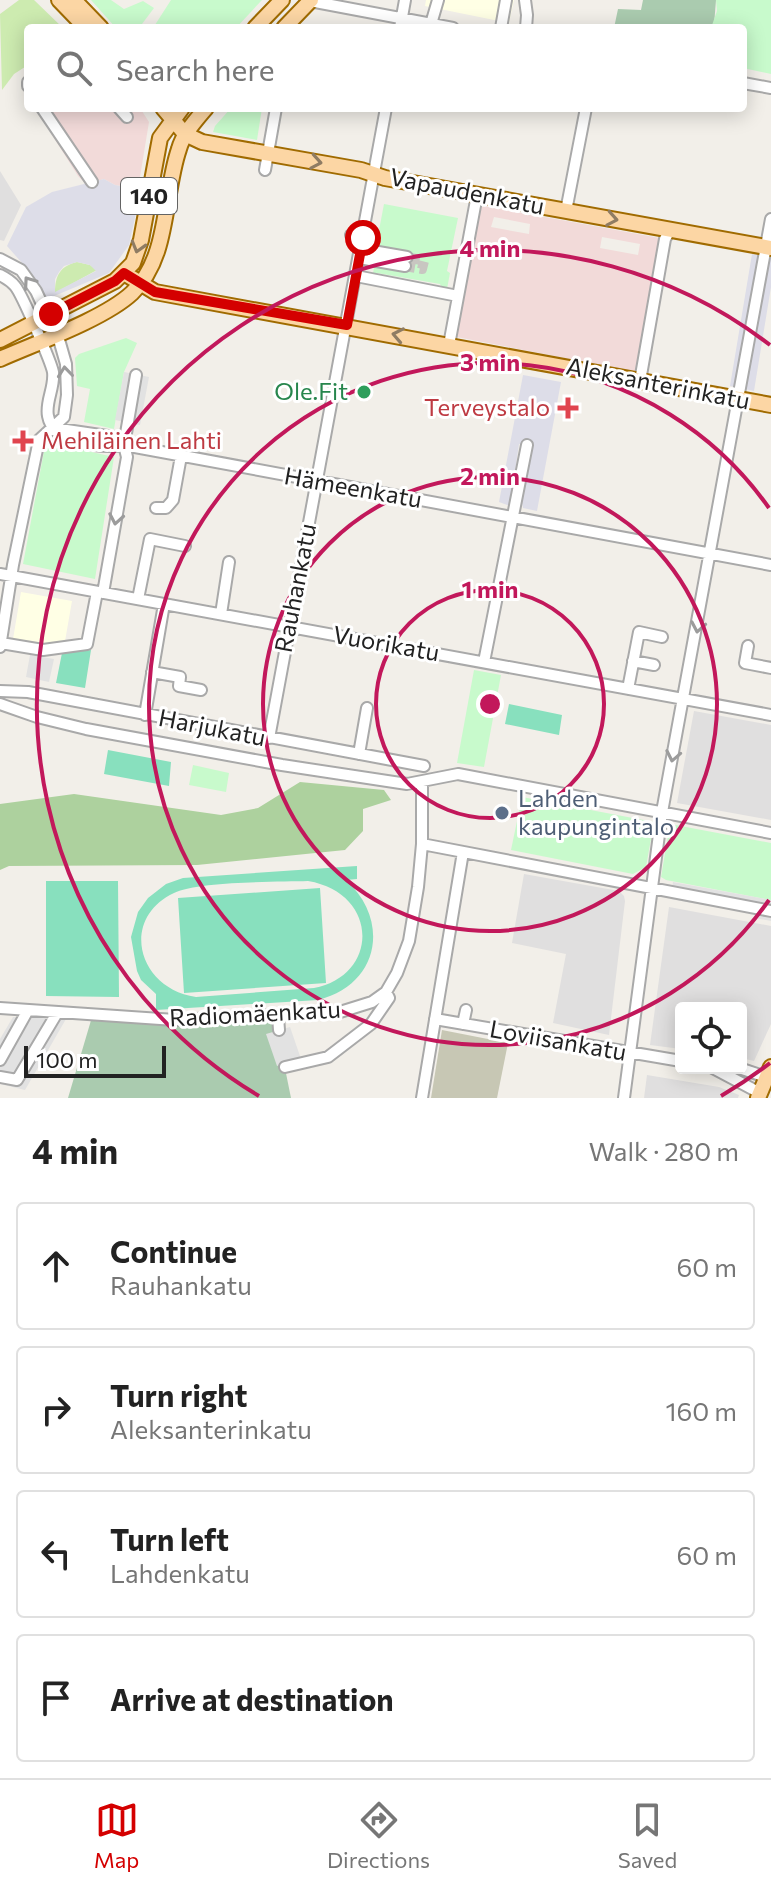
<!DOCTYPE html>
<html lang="en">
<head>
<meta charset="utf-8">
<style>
	body { margin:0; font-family:Commissioner,sans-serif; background:#f6f6f6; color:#222 }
	.controls { position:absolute; right:24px; bottom:24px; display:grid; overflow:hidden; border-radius:8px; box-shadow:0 4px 20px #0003 }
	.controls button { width:72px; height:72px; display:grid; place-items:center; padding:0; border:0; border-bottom:2px solid #e0e0e0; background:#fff; color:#222; font:40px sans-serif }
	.scale { position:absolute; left:24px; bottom:20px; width:142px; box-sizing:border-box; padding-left:8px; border:4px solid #222; border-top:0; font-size:22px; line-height:28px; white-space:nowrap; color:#222; -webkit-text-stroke:6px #fff; paint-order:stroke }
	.stop { position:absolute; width:24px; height:24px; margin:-18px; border:6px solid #d40000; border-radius:50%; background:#fff }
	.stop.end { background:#d40000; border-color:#fff; box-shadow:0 2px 8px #0008 }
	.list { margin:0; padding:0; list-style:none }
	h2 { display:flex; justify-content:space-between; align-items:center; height:104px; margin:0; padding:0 32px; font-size:34px }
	h2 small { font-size:26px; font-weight:400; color:#767676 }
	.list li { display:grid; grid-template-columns:52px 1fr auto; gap:24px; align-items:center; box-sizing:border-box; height:128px; margin:0 16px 16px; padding:0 16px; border:2px solid #e0e0e0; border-radius:8px }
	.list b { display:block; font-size:30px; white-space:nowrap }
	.list p { margin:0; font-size:26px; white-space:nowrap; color:#767676 }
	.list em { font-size:26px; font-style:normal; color:#767676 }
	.icon { flex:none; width:44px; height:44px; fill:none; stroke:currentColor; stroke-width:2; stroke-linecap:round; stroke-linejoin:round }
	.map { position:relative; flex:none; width:771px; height:1098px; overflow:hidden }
	.search { position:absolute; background:#fff; box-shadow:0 4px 20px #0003; left:24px; right:24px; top:24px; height:88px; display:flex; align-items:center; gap:20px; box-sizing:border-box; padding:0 28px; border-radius:8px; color:#767676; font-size:30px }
	.sheet { height:680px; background:#fff }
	nav { display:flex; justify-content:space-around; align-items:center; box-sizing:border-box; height:112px; border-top:2px solid #e0e0e0; background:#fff; font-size:22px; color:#767676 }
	nav a { display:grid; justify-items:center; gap:4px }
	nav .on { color:#d40000 }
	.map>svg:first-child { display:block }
	.residential { fill:#e0dfdf }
	.commercial { fill:#f2dad9; fill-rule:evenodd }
	.education { fill:#ffffe5 }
	.construction { fill:#c7c7b4 }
	.grass { fill:#cdebb0 }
	.forest { fill:#add19e }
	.cemetery { fill:#aacbaf }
	.park { fill:#c8facc }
	.pitch { fill:#88e0be; fill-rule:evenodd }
	.parking { fill:#e2e2e2 }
	.plaza { fill:#dddde8; fill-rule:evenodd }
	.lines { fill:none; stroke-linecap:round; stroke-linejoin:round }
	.minor-tunnel { stroke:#c8c6c1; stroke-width:10; stroke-dasharray:10 5; stroke-linecap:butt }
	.minor-casing { stroke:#a9a9a9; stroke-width:14 }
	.major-casing { stroke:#a06b00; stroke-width:18 }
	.minor { stroke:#fff; stroke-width:10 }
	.major { stroke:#fcd6a4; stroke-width:14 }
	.oneway { stroke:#8f7c63 }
	.oneway2 { stroke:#9c9c9c }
	.route { stroke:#d40000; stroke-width:10 }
	.ring { fill:none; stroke:#c2185b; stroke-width:4 }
	.leisure-dot { fill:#2e9e5b; stroke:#fff; stroke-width:3 }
	.health-dot { fill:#e0444e; stroke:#fff; stroke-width:3 }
	.service-dot { fill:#5c6f8a; stroke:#fff; stroke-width:3 }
	.labels { text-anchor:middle; stroke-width:6; stroke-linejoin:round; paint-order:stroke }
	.shield { fill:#fff; stroke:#646464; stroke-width:2 }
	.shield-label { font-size:22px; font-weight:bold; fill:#222 }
	.street-label { font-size:24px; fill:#222; stroke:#fff }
	.leisure-label { font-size:24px; fill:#27864d; stroke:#fff; text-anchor:end }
	.health-label { font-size:24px; fill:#be3a42; stroke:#fff; text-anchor:end }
	.service-label { font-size:24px; fill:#4e5e75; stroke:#fff; text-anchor:start }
	.centre { fill:#c2185b; stroke:#fff; stroke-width:4 }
	.ring-label { font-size:24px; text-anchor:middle; font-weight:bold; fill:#c2185b; stroke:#fff; stroke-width:6; stroke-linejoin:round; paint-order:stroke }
</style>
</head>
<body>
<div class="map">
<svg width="771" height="1098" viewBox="0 0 771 1098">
	<rect width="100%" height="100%" fill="#f2efe9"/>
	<path class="residential" d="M0 171 21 205 4 241 0 240Z
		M694 711 771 725V820L677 803Z
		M524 874 619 891 624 896 625 901 609 1035 553 1023 566 954 512 943Z
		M669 907 771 926V1024L754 1061 741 1058V1008H681V1049L650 1045Z
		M647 1075 719 1087 739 1095 738 1098H644Z"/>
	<path class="commercial" d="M35 108H140L149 122 138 189 115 185 104 179 86 184 78 176Z
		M485 206 665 239 642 373 457 337 456 329 480 208ZM494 217 530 224 529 234 491 227ZM602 237 640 244 638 255 600 248Z"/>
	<path class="education" d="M426 0H514L509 23 425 6Z
		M21 592 72 601 64 647 13 639Z"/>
	<path class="construction" d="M442 1030 508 1043 497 1098H431Z"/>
	<path class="grass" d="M19 0H34L63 28H28V65L14 74 2 90 0 14Z
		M77 262 90 265 97 270 55 293C55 276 60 266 77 262Z"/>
	<path class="forest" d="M300 782 384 790 391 800 363 809V831L345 850 197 865 9 866 0 870V804L74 794 221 815 258 808Z"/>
	<path class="cemetery" d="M643 0H716L714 25 711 28H614L618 9 641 10Z
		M92 1017 275 1019 291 1098H68Z"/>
	<path class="park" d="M91 0H111L124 9 143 1 154 8 139 28H116Z
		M171 0H262L236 28H153Z
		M716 0H771V74L743 68V28H711L717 11Z
		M231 108H262L257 140 213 132 215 126Z
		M384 204 458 218 447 271 450 273 447 289 442 288 440 284 377 273 373 274 374 267 404 272 408 253 376 246Z
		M126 338 137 343 124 372 114 429 84 422 90 389 77 386 75 358 79 354Z
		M51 443 114 457 95 579 23 564 45 446Z
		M474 670 501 675 484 767 457 763Z
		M193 765 229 773 226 792 189 785Z
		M522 797 654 822 646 867 633 874 511 850Z
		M670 824 771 843V900L666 880 661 877Z"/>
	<path class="pitch" d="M91 650 85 688 56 683 62 653Z
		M509 704 562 715 559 735 505 724Z
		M108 750 171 762 169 786 104 774Z
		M357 866V879L346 880C391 921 379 985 318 1000L156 1010V994L141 980 137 971 131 937 138 912 148 898 166 884 183 878ZM308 881C379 893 380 975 314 988L196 997C138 989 119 919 174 893 198 881 278 882 308 881Z
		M46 881H118L119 997 46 996Z
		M320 888 326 983 184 993 178 898Z"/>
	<path class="parking" d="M124 372 149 377 140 425 115 420Z
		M30 655 54 659 49 682 26 677Z
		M673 882 771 900V921L755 918V914L670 899Z
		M13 1017 66 1019 25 1090 0 1084V1039Z
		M290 1027 301 1059 277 1066 266 1034Z"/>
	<path class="plaza" d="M104 179 115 185 141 190 129 245 109 273 47 299 30 272 7 246 26 207 52 192ZM77 262 90 265 96 271 55 292V279L59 272 64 266Z
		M752 254 771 257V287L754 391 730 386Z
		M523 375 561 382 537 511 523 508 522 503 532 446 519 444 510 506 499 502Z"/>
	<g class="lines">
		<path class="minor-tunnel" d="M405 266 422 269 424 261 407 257"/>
		<g class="minor-casing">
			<path id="minor" d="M525 0 527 15 526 28
				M310 1 453 28
				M431 24 438 0
				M400 28 405 0
				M501 28 506 0
				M28 82V86
				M743 83 771 88
				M42 108 92 182
				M119 108 127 117
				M265 170 276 108
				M566 211 586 108
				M351 235 363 238
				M361 249 407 257
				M359 258 405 266
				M0 259 21 270 36 291 60 343 66 364 67 395 64 417 39 440 13 565 0 647
				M0 275C6 278 11 281 15 286 22 294 51 362 53 372 55 387 45 402 48 416 53 444 101 448 124 445L771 565
				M356 276 458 296
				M449 345 477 195
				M640 381 665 239 670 230
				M53 428 114 437 124 445
				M156 508H166L173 500 181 456
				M0 574 771 715
				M103 593 127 457 124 445 136 375
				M138 599 150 539 185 546
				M221 614 229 562
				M1 643 43 650 87 644 97 592
				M748 646 745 663 771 668
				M633 661 654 665
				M484 662 527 445
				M152 672 180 677 179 686 201 690
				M628 689 639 632 662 637
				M0 691 28 692 424 766
				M0 704 37 717 86 729 282 765 407 784 458 774 771 833
				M145 715 164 604
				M269 738 386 108
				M359 754 367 708
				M422 844 771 911
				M0 1008 175 1020 340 1012 372 1002 386 992 397 973 409 941 418 887 422 844V782
				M278 1016 279 1030
				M435 1019 681 1061
				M463 1024 466 1010
				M0 1060 28 1010
				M285 1067 328 1057 371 1024 389 998 386 992
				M713 1068 760 1093
				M739 1068 766 1077
				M0 1077 17 1080 57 1013
				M422 1098 463 852
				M624 1098 662 812 771 219"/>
		</g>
		<g class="major-casing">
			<path id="major" d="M59 0 86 28
				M74 0 101 28
				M255 28 282 0
				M284 28 311 0
				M163 108 185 134 202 142 361 170 385 178 771 248
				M124 273 155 292 771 405
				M0 340 115 281 133 263 141 240 160 138 182 108
				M0 359C36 343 104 319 132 293 170 257 163 195 179 149 183 134 196 120 206 108
				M758 1098 771 1067"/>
		</g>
		<use href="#minor" class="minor"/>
		<use href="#major" class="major"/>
	</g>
	<defs><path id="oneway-chevron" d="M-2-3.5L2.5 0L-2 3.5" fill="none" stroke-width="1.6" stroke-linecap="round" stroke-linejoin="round" transform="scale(2)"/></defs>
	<g class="oneway">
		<use href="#oneway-chevron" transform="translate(316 162) rotate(10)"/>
		<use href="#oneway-chevron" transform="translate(612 219) rotate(10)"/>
		<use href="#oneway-chevron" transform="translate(138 247) rotate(106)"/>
		<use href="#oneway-chevron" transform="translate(398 335) rotate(-169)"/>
	</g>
	<g class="oneway2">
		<use href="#oneway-chevron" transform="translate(29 282) rotate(-125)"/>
		<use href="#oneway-chevron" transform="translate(65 372) rotate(-96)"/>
		<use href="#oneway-chevron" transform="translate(116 519) rotate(100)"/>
		<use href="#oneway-chevron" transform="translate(698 627) rotate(100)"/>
		<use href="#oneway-chevron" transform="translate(673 756) rotate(101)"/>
	</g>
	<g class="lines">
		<path class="route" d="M51 314 115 281 124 273 155 292 347 325 363 238"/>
	</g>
	<g class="ring">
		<circle cx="490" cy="704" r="114"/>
		<circle cx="490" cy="704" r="227"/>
		<path d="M769 900A341 341 0 1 1 769 508"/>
		<path d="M770 1063A455 455 0 0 1 721 1096M259 1096A455 455 0 1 1 770 345"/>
	</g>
	<circle class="leisure-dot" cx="364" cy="392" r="8"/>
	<g class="health-dot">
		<path d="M564 396h8v8h8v8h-8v8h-8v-8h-8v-8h8z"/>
		<path d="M19 429h8v8h8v8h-8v8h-8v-8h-8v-8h8z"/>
	</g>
	<circle class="service-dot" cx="502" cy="813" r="8"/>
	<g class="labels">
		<rect class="shield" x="121" y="178" width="56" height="36" rx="6"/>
		<g class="shield-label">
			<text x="149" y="204">140</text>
		</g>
		<g class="street-label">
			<text transform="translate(467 192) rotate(11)" y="8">Vapaudenkatu</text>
			<text transform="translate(658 384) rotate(11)" y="8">Aleksanterinkatu</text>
			<text transform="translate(353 488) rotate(10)" y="8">Hämeenkatu</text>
			<text transform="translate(296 588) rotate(-79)" y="8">Rauhankatu</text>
			<text transform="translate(386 644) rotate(10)" y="8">Vuorikatu</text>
			<text transform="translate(212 728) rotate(11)" y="8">Harjukatu</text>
			<text transform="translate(255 1014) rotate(-3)" y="8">Radiomäenkatu</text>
			<text transform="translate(558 1041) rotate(10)" y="8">Loviisankatu</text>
		</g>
		<g class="leisure-label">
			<text x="348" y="400">Ole.Fit</text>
		</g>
		<g class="health-label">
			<text x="550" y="416">Terveystalo</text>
			<text x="41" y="449" text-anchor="start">Mehiläinen Lahti</text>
		</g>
		<g class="service-label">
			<text x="518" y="807">Lahden<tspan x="518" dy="28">kaupungintalo</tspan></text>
		</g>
	</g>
	<circle cx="490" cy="704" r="12" class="centre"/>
	<g class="ring-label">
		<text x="490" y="257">4 min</text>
		<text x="490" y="371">3 min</text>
		<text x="490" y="485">2 min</text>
		<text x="490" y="598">1 min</text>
	</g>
</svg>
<div class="controls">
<button><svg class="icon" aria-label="locate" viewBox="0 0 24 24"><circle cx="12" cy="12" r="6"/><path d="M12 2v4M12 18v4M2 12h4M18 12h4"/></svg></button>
</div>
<div class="scale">100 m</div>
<div class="stop" style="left:363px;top:238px"></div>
<div class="stop end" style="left:51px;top:314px"></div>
<div class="search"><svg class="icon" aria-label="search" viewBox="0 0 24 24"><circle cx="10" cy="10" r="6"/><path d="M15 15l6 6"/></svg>Search here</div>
</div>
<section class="sheet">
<h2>4 min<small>Walk · 280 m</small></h2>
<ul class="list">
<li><svg class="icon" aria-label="ahead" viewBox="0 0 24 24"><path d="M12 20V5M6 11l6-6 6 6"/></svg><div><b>Continue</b><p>Rauhankatu</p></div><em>60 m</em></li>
<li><svg class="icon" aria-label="right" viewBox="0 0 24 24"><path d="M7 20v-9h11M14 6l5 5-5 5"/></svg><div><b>Turn right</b><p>Aleksanterinkatu</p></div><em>160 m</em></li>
<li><svg class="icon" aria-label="left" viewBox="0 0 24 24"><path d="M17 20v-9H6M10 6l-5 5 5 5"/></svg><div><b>Turn left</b><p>Lahdenkatu</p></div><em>60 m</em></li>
<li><svg class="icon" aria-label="arrive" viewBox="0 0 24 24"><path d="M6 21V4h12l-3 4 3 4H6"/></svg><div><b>Arrive at destination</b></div></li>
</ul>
</section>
<nav>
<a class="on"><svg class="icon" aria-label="map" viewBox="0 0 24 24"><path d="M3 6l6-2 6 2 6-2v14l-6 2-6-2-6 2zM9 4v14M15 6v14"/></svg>Map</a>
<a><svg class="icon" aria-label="directions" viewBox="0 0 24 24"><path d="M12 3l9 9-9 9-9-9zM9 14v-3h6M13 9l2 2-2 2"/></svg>Directions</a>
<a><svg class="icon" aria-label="saved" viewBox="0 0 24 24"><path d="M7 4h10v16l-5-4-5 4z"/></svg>Saved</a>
</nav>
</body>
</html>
